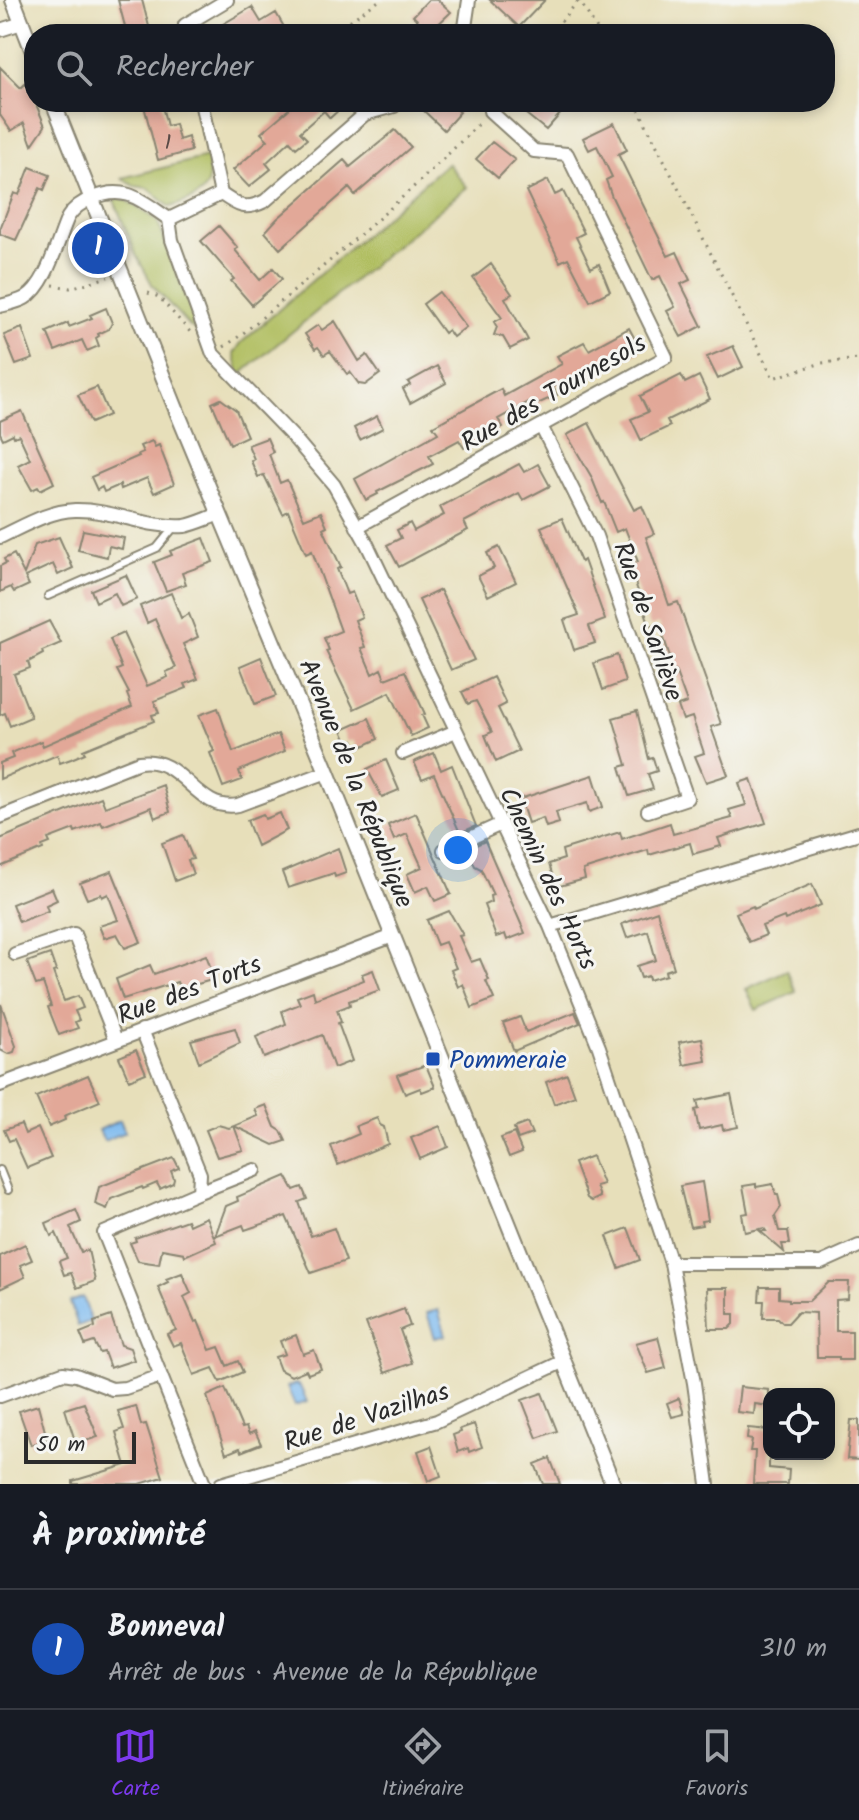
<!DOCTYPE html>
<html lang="fr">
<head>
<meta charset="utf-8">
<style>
	body { margin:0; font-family:Kalam,sans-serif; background:#20242c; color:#f1f3f6 }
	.controls { position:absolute; right:24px; bottom:24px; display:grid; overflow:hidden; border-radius:16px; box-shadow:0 4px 12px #0003 }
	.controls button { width:72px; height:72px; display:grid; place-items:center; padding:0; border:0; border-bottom:2px solid #363941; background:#171b24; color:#f1f3f6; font:40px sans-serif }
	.scale { position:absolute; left:24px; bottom:20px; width:112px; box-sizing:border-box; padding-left:8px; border:4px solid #2b2b2b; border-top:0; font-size:22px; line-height:28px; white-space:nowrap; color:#2b2b2b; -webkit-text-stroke:6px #f6f6f2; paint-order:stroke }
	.you { position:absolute; left:458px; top:850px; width:28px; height:28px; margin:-20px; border:6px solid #fff; border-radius:50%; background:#1a73e8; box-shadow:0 0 0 12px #1a73e833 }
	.badge { display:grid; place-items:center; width:52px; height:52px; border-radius:50%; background:#7c3aed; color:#fff; font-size:26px; font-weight:700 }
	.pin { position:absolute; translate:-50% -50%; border:4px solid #fff; box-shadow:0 2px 8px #0006 }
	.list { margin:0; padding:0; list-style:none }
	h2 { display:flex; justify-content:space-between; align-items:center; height:104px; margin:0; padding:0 32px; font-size:34px }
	h2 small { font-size:26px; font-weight:400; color:#9ea1a6 }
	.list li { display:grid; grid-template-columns:52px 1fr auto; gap:24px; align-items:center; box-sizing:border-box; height:120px; padding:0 32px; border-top:2px solid #363941 }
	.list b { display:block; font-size:30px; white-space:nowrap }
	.list p { margin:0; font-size:26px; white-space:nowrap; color:#9ea1a6 }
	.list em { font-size:26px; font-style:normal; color:#9ea1a6 }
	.icon { flex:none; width:44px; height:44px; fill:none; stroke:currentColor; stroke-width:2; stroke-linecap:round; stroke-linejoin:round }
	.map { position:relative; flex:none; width:859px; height:1484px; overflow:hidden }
	.search { position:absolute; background:#171b24; box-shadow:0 4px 12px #0003; left:24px; right:24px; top:24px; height:88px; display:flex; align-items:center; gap:20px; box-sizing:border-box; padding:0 28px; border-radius:32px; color:#9ea1a6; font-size:30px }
	.sheet { height:224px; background:#171b24 }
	nav { display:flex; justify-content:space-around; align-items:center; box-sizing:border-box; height:112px; border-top:2px solid #363941; background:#171b24; font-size:22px; color:#9ea1a6 }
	nav a { display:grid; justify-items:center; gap:4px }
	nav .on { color:#7c3aed }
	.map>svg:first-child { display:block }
	.green { fill:#b0be60; stroke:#6e7446; stroke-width:2 }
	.water { fill:#7cb9ef; stroke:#54728d; stroke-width:2 }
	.building { fill:#e2a898 }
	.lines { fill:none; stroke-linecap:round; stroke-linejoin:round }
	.service-casing { stroke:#898572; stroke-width:10 }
	.minor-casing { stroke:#898572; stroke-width:16 }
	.tertiary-casing { stroke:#898572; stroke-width:18 }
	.path { stroke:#898572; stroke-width:3; stroke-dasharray:2 6; stroke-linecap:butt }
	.service { stroke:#fff; stroke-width:6 }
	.minor { stroke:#fff; stroke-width:12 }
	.tertiary { stroke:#fff; stroke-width:14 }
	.transit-dot { fill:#1a4fb4; stroke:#f6f6f2; stroke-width:3 }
	.labels { text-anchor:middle; stroke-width:6; stroke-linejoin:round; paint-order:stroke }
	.number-label { font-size:22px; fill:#594a46 }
	.street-label { font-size:26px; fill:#2b2b2b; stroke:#f6f6f2 }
	.transit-label { font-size:26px; fill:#164399; stroke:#f6f6f2; text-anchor:start }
</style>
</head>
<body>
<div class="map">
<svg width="859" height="1484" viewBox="0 0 859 1484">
	<rect width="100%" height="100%" fill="#f6f6f2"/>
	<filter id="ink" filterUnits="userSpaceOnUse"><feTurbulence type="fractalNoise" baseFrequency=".0125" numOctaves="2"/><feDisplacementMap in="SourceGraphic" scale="16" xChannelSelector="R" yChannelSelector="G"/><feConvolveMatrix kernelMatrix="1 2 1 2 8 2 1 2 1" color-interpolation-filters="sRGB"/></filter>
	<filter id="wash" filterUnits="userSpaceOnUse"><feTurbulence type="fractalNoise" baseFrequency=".006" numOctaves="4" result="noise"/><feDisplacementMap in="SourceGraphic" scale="32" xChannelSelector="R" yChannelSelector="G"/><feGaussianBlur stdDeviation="1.8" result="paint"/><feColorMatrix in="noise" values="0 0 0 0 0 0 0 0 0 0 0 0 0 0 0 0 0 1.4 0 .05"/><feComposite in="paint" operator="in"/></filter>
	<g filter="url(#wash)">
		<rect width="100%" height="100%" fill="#e7dfba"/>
		<path class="green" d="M207 157C215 191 199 198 170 207L148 188 134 186 122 178Z
			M447 163 467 187 240 375 234 354 241 343Z
			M119 198 126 200 157 220 199 331 189 326 153 286 136 255 114 200Z
			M787 970 796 992 756 1010 746 989Z"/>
		<path class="water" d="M120 1120 125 1132 104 1141 99 1130Z
			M83 1297 91 1321 78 1326 70 1302Z
			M438 1310 446 1335 435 1338 427 1313Z
			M295 1384 300 1386 307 1402 295 1406 287 1387Z"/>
		<g id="blocks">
			<path class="building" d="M118 0H142L151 34H127Z
				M428 0H438L451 12 430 32 413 16Z
				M490 0H545L519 27Z
				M252 7 261 22 276 13 288 34H206Z
				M0 67 21 88 27 82 45 126 32 145 24 123 11 131 0 115Z
				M143 102H161L167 126 175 124 179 140 188 137 191 151 158 160Z
				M297 102H335L341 108 330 118 324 111 300 132 307 139 296 148 290 141 266 163 271 169 249 187 233 170 268 140 261 133Z
				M430 102H449L460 112 444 130 423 110Z
				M529 102H548L561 113 546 130 521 110Z
				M614 123 627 150 618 154 648 215 668 256 677 252 690 280 681 284 702 326 681 337 667 311 675 307 660 276 652 280 612 197 606 180 612 177 597 146 589 150 583 138Z
				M395 130 411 147 355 195 349 188 280 249 265 232 277 219 344 160 350 167Z
				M492 142 515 160 498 178 476 159Z
				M30 167 50 175 44 190 40 188 16 240 0 234V229L14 193 19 195Z
				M548 180 555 195 563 191 584 233 576 237 591 268 599 264 610 291 590 301 568 258 560 262 526 191Z
				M219 226 238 248 235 250 260 280 273 268 282 279 252 305 231 281 234 279 201 241Z
				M491 264 512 294 505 298 528 340 510 349 503 337 494 335 497 327 494 322 502 318 473 278Z
				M439 292 466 327 453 337 448 330 444 333 423 304Z
				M106 308 112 323 109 329 98 334 99 336 96 338 99 346 87 351 82 340 55 351 47 332 68 323 69 327 92 318 90 315Z
				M335 321 359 361 367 355 380 374 365 385 359 384 350 372 347 374 330 351 324 355 318 347 315 349 305 334 318 325 322 330Z
				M22 328 33 359 16 365 4 335Z
				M629 328 641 350 588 379 583 371 553 387 557 395 531 407 529 402 498 419 503 427 464 448 459 440 429 456 433 464 377 492 378 494 366 500 355 479 438 433 433 426 501 389 504 396 562 364 557 356 584 342 589 350Z
				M733 346 743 367 718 379 707 357Z
				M437 366 446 383 410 403 403 389 410 385 408 382Z
				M681 375 685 383 699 376 710 399 667 420 670 426 641 440 631 419 648 412 640 396Z
				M97 387 109 415 91 423 78 395Z
				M221 399 236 410 247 436 230 444 212 403Z
				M22 411 54 483 40 490 38 487 32 490 18 465 30 459 19 435 14 437 13 434 3 439 0 433V421Z
				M377 416 383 428 360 440 354 428Z
				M589 423 634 510 642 506 654 534 646 537 669 605 678 602 711 695 721 724 711 727 728 775 706 782 695 756 704 753 692 717 683 720 678 706 687 703 675 670 667 673 662 660 670 657 659 623 650 626 629 565 638 562 625 528 616 532 604 502 602 503 591 476 567 435Z
				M267 438 273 452 269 454 280 483 287 480 304 519 321 512 327 526 323 528 341 567 337 569 347 594 352 592 362 617 355 620 365 647 361 648 372 674 381 669 385 679 405 671 425 714 422 715 428 728 411 736 390 692 354 709 326 651 329 650 324 638 341 631 312 551 306 554 288 511 283 514 264 475 258 477 251 461 254 459 248 445Z
				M152 441 155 447 159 445 174 484 154 493 147 478 121 489 120 485 104 492 102 487 97 490 91 477 139 456 138 454 143 452 140 446Z
				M519 464 524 472 538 464 550 486 523 500 519 493 464 522 468 530 399 567 387 545 401 538 397 530 410 523 414 531 444 515 440 507Z
				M562 518 581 562 584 560 605 620 589 626 595 643 574 650 564 620 579 615 541 527Z
				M83 530 124 538 122 549 109 546 107 557 78 550Z
				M59 537 73 568 58 575 53 564 25 577 29 585 14 592 11 587 0 592V566L6 563 4 559 14 554 24 574 35 545Z
				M204 538 213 562 182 573 186 584 166 591 154 562 172 555 170 551Z
				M499 547 516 582 488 596 478 576 494 568 487 553Z
				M126 575 137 599 121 606 115 593 96 602 91 590Z
				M440 590 474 660 451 670 419 600Z
				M171 593 181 618 189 614 198 637 183 644 198 679 185 684 187 688 154 701 159 713 152 715 154 721 83 750 85 753 71 759 60 763 57 755 0 779V763L13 758 11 753 41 741 43 746 132 707 127 694 129 693 117 670 122 668 110 639 123 633 147 686 168 677 166 672 176 668 155 619 147 623 140 606Z
				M49 621 61 643 42 651 43 654 28 662 30 668 14 674 31 717 10 726 5 713 0 715V643Z
				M617 655 625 682 603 690 594 663Z
				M261 657 276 696 255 704 240 666Z
				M493 677 506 704 498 708 519 751 496 762 485 735 492 732 476 701 468 704 462 692Z
				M218 708 233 752 278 734 285 751 239 771 242 780 223 787 210 753 214 751 199 715Z
				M637 711 649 759 653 758 657 771 648 774 653 789 629 796 620 767 627 765 613 718Z
				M369 718 378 739 357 749 353 740 347 742 342 730Z
				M434 753 441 770 452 765 476 826 460 833 434 774 422 779 414 762Z
				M386 760 399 790 382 797 367 769Z
				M593 775 603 807 589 812 587 803 556 812 559 823 546 827 543 818 528 823 520 799Z
				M751 779 766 823 718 838 721 846 693 854 690 843 649 855 648 850 583 870 585 879 556 887 549 864 564 859 562 850 620 832 622 839 670 823 673 834 732 818 729 810 746 805 739 783Z
				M163 785 170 812 155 818 151 807 103 826 101 822 75 832 74 829 48 839 50 843 42 846 43 849 0 867V839L101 797 105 807Z
				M280 813 287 830 257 846 247 820 263 814 265 819Z
				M416 813 451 894 435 901 428 886 415 892 407 874 422 867 407 834 394 840 388 825Z
				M183 835 193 859 188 860 193 874 175 881 162 843Z
				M485 841 525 933 507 940 505 934 496 937 484 905 491 902 490 896 493 895 481 869 475 866 467 849Z
				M338 848 346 873 335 877 334 873 288 888 282 872Z
				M112 871 141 942 125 948 117 934 104 938 99 926 118 920 108 894 102 897 101 894 87 899 80 883Z
				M812 884 821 905 785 920 784 917 762 926 766 935 749 942 736 913 753 906 754 909Z
				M52 888 57 900 46 905 48 911 19 922 12 904Z
				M449 911 463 935 459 936 471 962 480 959 489 980 486 981 494 999 472 1008 463 984 458 987 451 970 456 968 445 942 437 945 427 920Z
				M657 911 674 968 665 971 666 975 649 980 648 976 641 978 637 966 656 960 648 931 627 938 622 924Z
				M50 954 56 971 53 972 64 1001 78 996 83 1008 75 1011 79 1020 75 1022 78 1028 59 1035 48 1007 51 1006 43 983 36 985 27 962Z
				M206 955 215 979 180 989 177 982 123 999 116 979 150 965 154 974Z
				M373 970 380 990 349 1001 350 1005 337 1010 341 1022 338 1023 352 1061 334 1068 322 1035 264 1058 256 1037 286 1024 282 1011 300 1004 297 997 313 991 315 999 364 980 362 974Z
				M1 1004 16 1046 14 1052 8 1054 0 1050Z
				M575 1012 580 1023 514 1051 503 1023 520 1017 526 1032Z
				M235 1028 240 1043 199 1062 191 1040Z
				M702 1038 706 1061 684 1065 679 1042Z
				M136 1050 146 1073 129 1080 119 1057Z
				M426 1065 435 1087 422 1092 420 1088 405 1094 397 1075Z
				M567 1074 575 1096 554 1104 546 1082Z
				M88 1075 100 1101 64 1116 65 1120 49 1127 36 1097Z
				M731 1094 738 1127 723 1130 722 1125 699 1130 695 1110 699 1109 697 1101Z
				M266 1105 275 1127 281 1131 286 1141 274 1145 234 1126 258 1116 255 1109Z
				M377 1118 380 1125 384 1127 388 1144 338 1165 331 1146 359 1134 356 1126Z
				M527 1123 532 1134 518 1139 514 1128Z
				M21 1124 25 1134 38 1128 51 1158 27 1168 14 1139 9 1141 4 1130Z
				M218 1125 229 1128 234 1126 243 1150 217 1157 206 1130Z
				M440 1126 448 1147 420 1159 411 1138Z
				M514 1133 522 1152 509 1157 501 1138Z
				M592 1156 603 1184 596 1186 600 1197 592 1201 587 1198 574 1163Z
				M174 1158 179 1168 171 1171 174 1179 173 1183 160 1189 157 1183 143 1189 142 1187 111 1199 107 1209 95 1204 99 1187Z
				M286 1176 294 1190 302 1187 307 1199 299 1202 311 1236 334 1228 346 1261 311 1273 286 1216 245 1230 243 1225 215 1236 226 1206 238 1201 237 1197Z
				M702 1182 708 1220 701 1221 702 1225 690 1227 680 1186Z
				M756 1184V1187L773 1184 776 1195H778L781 1207 775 1216 779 1231H788L790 1244H782L784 1252 760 1231H766L764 1228 745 1232 742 1214 748 1213 743 1186Z
				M76 1210 81 1222 70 1227 81 1252 88 1250 95 1281 77 1288 71 1273 64 1275 59 1261 67 1258 56 1233 51 1236 46 1223Z
				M206 1217 216 1242 185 1256 184 1253 162 1249 159 1264 138 1261 130 1243 136 1241 135 1238 187 1220 189 1225Z
				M628 1228 640 1260 619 1268 607 1236Z
				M25 1244 32 1260 20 1265 25 1277 0 1289V1256Z
				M182 1273 191 1293 184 1297 195 1322 198 1321 210 1350 219 1347 227 1366 238 1361 243 1372 220 1382 213 1368 194 1375 181 1343 173 1346 167 1334 176 1330 158 1287 168 1282 166 1279Z
				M829 1282H849L848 1299 836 1300V1331H852V1360H839V1357H817L816 1313 798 1312 788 1323H783L778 1318H763L764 1301H759L760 1287H779V1298L789 1299V1301H809Z
				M707 1288H728V1314H734V1324L729 1329H709Z
				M404 1309 410 1326 400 1330 412 1363 385 1373 366 1323Z
				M111 1316 121 1345 130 1348 134 1360 110 1368 104 1352 100 1353 94 1342 85 1345 80 1333 95 1327 94 1322Z
				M296 1335 303 1354 314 1350 321 1369 308 1374 306 1370 291 1376 280 1370 275 1357 285 1354 280 1341Z
				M658 1337 666 1368 648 1373 636 1343Z
				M740 1387 769 1390V1406L755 1404 754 1414 737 1412Z
				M225 1388 242 1428 246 1427 249 1434 255 1431 261 1444 241 1452 240 1448 226 1454 207 1396Z
				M542 1393 557 1431 537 1438 522 1400Z
				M679 1398 684 1414 672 1417 667 1403Z
				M84 1403 98 1437 76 1444 65 1409Z
				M38 1405 47 1439 31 1445 19 1411Z
				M136 1406 141 1425 146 1424 163 1477 140 1484H73V1481L126 1465 116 1432 124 1429 118 1411Z
				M851 1420H859V1460L847 1459Z
				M474 1424 482 1447 469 1452 468 1448 458 1452 453 1435 461 1432 460 1429Z
				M748 1428 769 1430V1468L789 1470 788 1484H753L755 1451H750L752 1440 747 1439Z
				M431 1446 441 1476 428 1481 418 1451Z
				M550 1458 560 1484H543L535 1464Z"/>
		</g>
	</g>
	<g filter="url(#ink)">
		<use href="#blocks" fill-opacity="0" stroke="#898572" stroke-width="2"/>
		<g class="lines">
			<g class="service-casing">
				<path id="service" d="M48 596 157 548 175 526
					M0 1170 8 1190"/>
			</g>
			<g class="minor-casing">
				<path id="minor" d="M0 30 22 23
					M187 34 185 25 227 0
					M464 34 469 0
					M221 194C238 206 245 211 265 201L365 114 394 106 399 102
					M169 219 172 240 213 354 295 439 334 485 367 544 550 926 599 1047 671 1263 694 1383 708 1484
					M0 306C8 304 18 302 25 298 47 286 58 239 68 217 74 207 82 202 93 198 126 184 142 201 169 219L221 194 201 102
					M541 426 596 536 687 798 648 811
					M357 527 666 357 567 154 534 151 490 111
					M0 537C24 526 48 511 75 510 112 509 148 529 185 526 196 524 208 518 220 514
					M403 753 456 731
					M0 817 139 762C184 755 195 813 238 805L327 772
					M444 850 501 824
					M550 926 859 833
					M15 954 74 934 116 1040
					M142 1030 200 1174 199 1192 104 1233 204 1484
					M0 1085 393 936
					M199 1192 255 1170
					M671 1263H821L859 1246
					M0 1396 63 1373 76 1375 112 1389 125 1388 161 1376
					M221 1484 437 1421 564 1361"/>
			</g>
			<g class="tertiary-casing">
				<path id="tertiary" d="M13 0 34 54
					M53 102 178 414 327 772 613 1484"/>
			</g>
			<path class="path" d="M579 0 600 34
				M330 34 380 0
				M551 34 579 0
				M635 102 773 378 822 363 859 359
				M214 107 227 102
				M53 285 70 288 108 277
				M148 293 159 297 191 333
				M224 347 241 335C324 266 407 198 482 120"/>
			<use href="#service" class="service"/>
			<use href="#minor" class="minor"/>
			<use href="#tertiary" class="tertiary"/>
		</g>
	</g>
	<rect class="transit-dot" x="425" y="1051" width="16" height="16" rx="4"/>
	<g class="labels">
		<g class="number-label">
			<text x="168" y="149">1</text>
		</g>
		<g class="street-label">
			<text transform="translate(553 392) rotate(-30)" y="9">Rue des Tournesols</text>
			<text transform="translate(649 621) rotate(71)" y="9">Rue de Sarliève</text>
			<text transform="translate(357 783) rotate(68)" y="9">Avenue de la République</text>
			<text transform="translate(549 878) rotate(65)" y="9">Chemin des Horts</text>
			<text transform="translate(189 989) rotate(-21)" y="9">Rue des Torts</text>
			<text transform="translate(366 1416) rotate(-18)" y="9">Rue de Vazilhas</text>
		</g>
		<g class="transit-label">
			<text x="449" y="1068">Pommeraie</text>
		</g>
	</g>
</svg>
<div class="controls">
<button><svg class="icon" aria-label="locate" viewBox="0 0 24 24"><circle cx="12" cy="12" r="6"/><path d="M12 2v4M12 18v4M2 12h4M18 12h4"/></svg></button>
</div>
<div class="scale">50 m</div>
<div class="you"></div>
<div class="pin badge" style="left:98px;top:248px;background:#1a4fb4">1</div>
<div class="search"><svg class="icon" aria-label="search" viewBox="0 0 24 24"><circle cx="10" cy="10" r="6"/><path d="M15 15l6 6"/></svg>Rechercher</div>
</div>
<section class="sheet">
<h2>À proximité<small></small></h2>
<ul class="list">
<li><span class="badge" style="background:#1a4fb4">1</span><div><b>Bonneval</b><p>Arrêt de bus · Avenue de la République</p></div><em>310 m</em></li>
</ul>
</section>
<nav>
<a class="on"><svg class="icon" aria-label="map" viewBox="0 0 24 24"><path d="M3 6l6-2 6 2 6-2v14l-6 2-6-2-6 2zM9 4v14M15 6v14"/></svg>Carte</a>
<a><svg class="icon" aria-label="directions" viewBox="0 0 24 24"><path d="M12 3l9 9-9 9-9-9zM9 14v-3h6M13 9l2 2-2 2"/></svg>Itinéraire</a>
<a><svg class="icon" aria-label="saved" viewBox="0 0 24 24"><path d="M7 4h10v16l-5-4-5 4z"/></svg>Favoris</a>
</nav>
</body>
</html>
